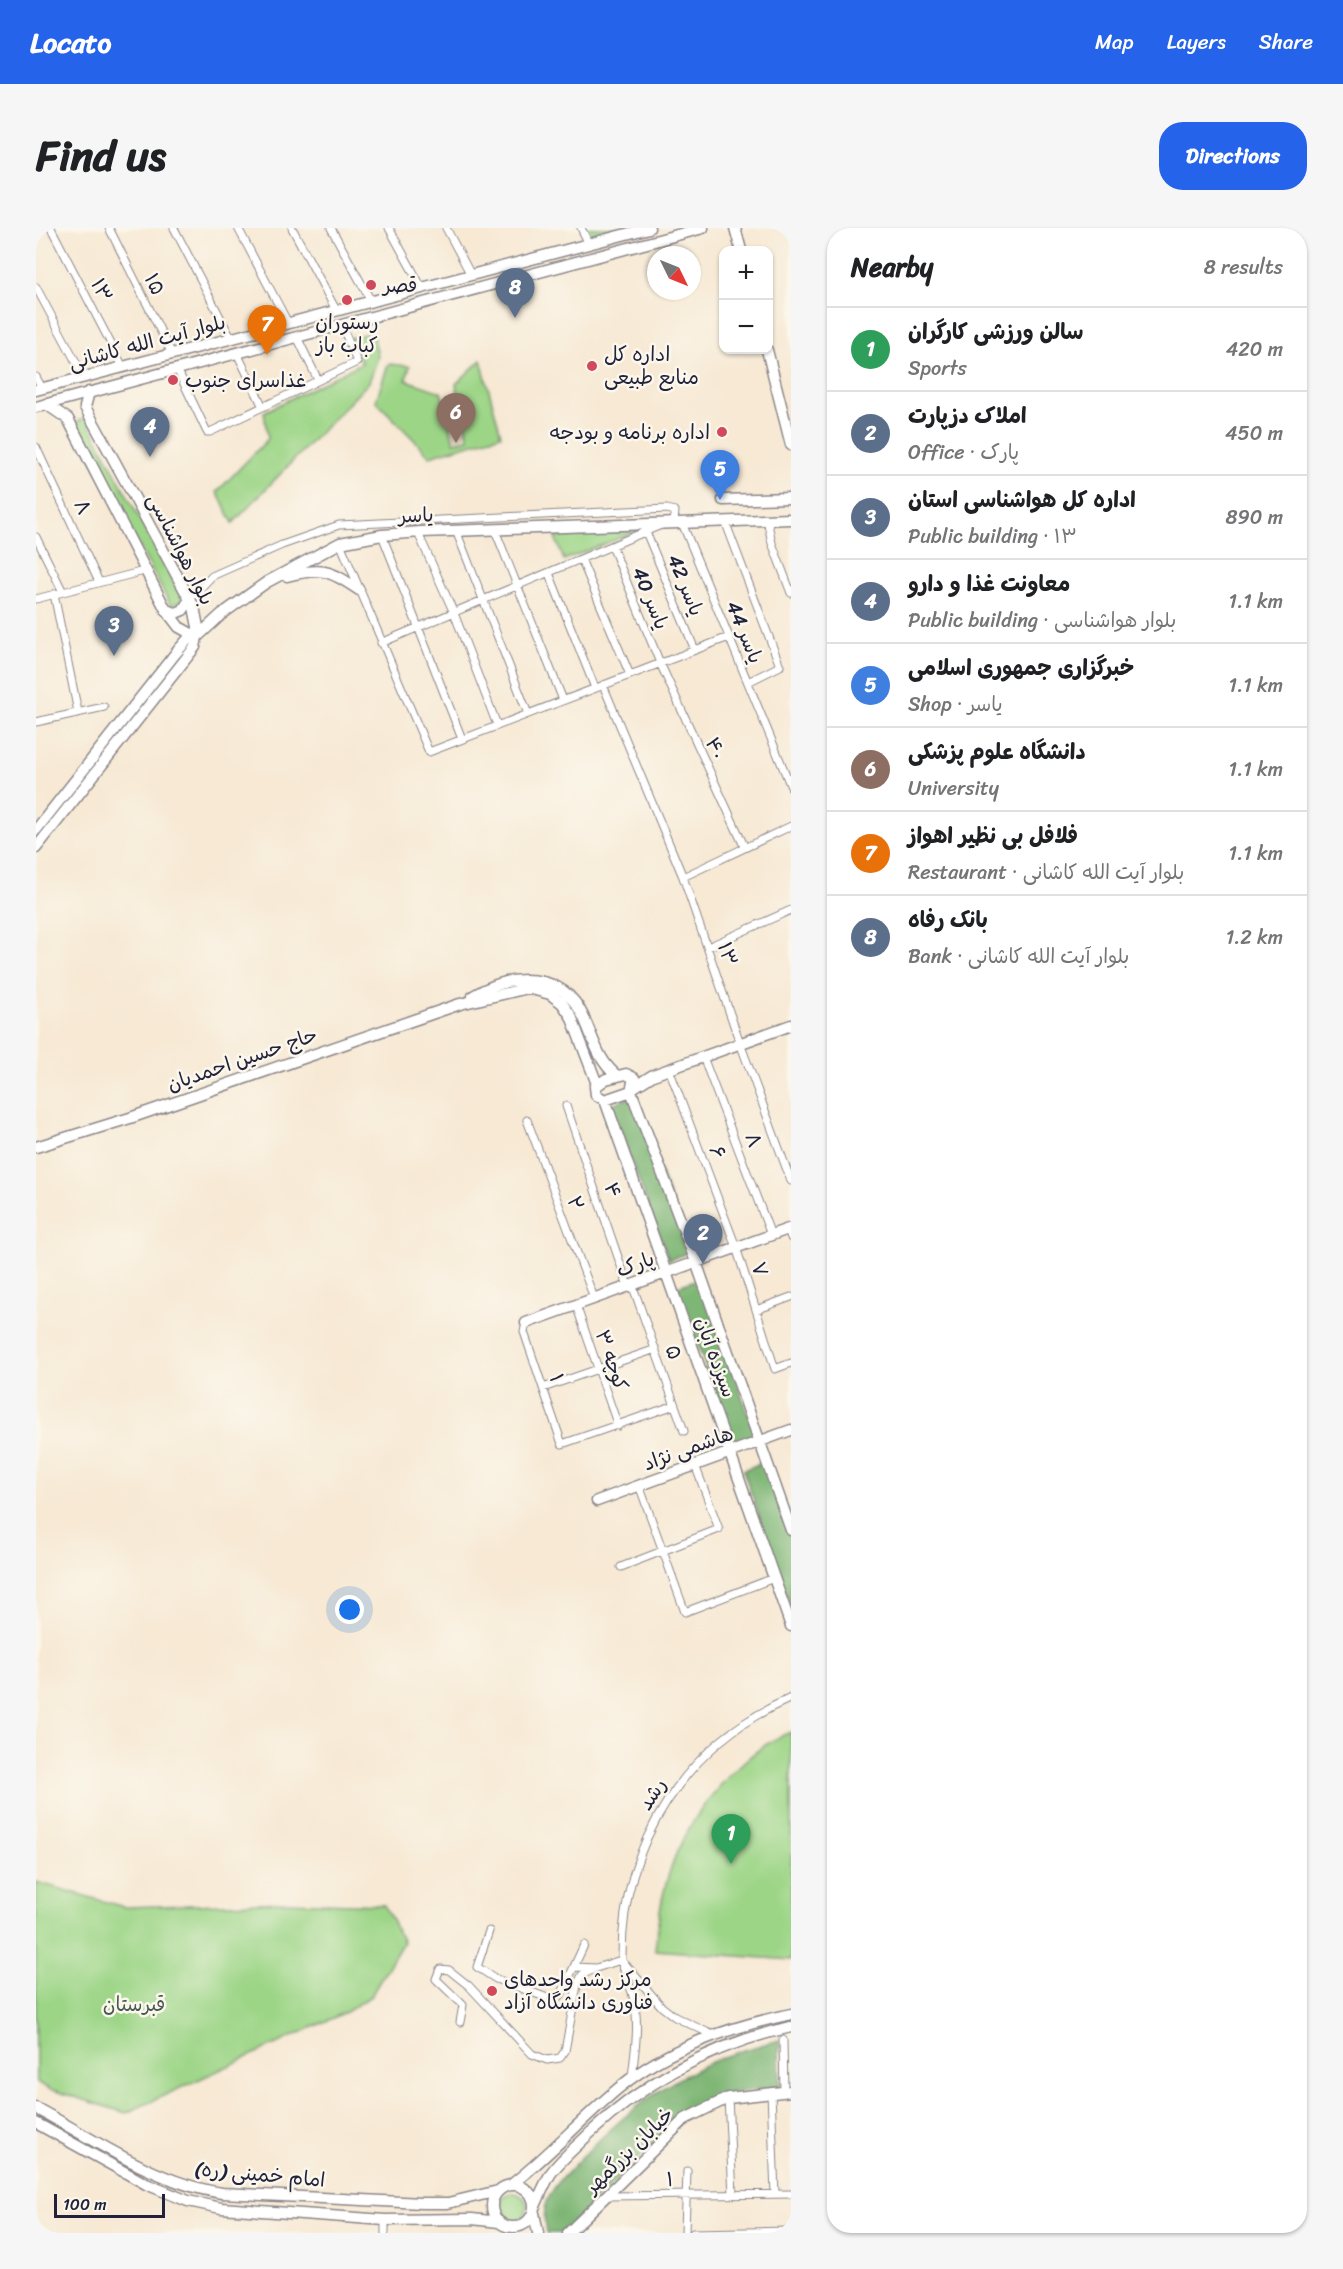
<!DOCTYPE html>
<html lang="en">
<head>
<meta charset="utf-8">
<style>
	body { margin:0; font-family:Sriracha,"Playpen Sans Arabic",sans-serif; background:#f6f6f6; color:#202124 }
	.controls { position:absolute; right:18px; top:18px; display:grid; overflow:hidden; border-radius:12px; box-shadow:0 2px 4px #0004 }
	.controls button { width:54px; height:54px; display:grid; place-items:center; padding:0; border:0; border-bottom:2px solid #e0e0e0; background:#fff; color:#202124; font:30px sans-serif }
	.compass { position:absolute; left:611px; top:18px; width:54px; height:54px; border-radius:50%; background:#fff; box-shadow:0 2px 4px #0004; rotate:133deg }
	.scale { position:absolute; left:18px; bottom:15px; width:111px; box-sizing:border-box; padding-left:6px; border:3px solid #22223b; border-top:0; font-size:16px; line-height:21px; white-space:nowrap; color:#22223b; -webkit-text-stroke:4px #fbf7ec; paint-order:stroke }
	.you { position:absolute; left:314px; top:1382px; width:21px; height:21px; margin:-15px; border:4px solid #fff; border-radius:50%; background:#1a73e8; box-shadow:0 0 0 9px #1a73e833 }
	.badge { display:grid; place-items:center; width:39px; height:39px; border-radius:50%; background:#2563eb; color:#fff; font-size:20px; font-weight:700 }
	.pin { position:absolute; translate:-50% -50px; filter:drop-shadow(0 2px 3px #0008) }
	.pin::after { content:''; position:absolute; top:32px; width:21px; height:18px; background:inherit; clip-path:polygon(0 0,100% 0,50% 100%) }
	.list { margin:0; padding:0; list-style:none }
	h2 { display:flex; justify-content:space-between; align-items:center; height:78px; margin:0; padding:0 24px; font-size:26px }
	h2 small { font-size:20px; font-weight:400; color:#757577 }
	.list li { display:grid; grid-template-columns:39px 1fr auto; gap:18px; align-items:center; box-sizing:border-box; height:84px; padding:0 24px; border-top:2px solid #e0e0e0 }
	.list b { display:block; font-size:22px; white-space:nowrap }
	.list p { margin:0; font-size:20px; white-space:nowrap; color:#757577 }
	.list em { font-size:20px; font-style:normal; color:#757577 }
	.map { position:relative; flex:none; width:755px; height:2005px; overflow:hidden; border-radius:24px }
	header { display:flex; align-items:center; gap:36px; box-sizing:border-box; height:84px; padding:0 30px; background:#2563eb; color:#fff }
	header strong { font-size:28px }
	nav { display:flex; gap:33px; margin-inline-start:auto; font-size:21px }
	.intro { display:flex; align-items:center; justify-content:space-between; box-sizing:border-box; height:144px; padding:0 36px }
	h1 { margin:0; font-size:42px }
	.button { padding:15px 27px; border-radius:24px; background:#2563eb; color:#fff; font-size:21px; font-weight:700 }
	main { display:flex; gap:36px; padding:0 36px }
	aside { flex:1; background:#fff; border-radius:24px; box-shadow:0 2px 4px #0004 }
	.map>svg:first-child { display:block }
	.green { fill:#9dd587; stroke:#607c61; stroke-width:1.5 }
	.forest { fill:#7eb674; stroke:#506c58; stroke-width:1.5 }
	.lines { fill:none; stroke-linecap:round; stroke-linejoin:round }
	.street-casing { stroke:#8c8688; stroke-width:9 }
	.secondary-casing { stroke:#8c8688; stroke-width:13 }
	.primary-casing { stroke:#8c8688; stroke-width:13 }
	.street { stroke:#fff; stroke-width:7 }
	.secondary { stroke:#fff; stroke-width:10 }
	.primary { stroke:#fff; stroke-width:10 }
	.poi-dot { fill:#d1495b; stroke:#fbf7ec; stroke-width:2 }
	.labels { text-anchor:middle; stroke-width:5; stroke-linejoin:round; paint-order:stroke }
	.street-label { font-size:20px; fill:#22223b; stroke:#fbf7ec }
	.poi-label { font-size:20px; fill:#22223b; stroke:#fbf7ec; text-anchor:start }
	.park-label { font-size:20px; fill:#475852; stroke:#fbf7ec }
</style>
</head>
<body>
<header>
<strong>Locato</strong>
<nav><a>Map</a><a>Layers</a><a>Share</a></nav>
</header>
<div class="intro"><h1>Find us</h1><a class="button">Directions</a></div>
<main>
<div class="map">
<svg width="755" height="2005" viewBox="0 0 755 2005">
	<rect width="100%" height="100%" fill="#fbf7ec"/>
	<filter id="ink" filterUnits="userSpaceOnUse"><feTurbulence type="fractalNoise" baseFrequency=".0167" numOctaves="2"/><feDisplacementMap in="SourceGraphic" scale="12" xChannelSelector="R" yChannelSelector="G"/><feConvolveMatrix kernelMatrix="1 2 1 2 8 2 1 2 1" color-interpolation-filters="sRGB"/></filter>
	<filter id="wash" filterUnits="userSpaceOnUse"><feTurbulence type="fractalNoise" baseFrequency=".008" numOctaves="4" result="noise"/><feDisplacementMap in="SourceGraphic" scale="24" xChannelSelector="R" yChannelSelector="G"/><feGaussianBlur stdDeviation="1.35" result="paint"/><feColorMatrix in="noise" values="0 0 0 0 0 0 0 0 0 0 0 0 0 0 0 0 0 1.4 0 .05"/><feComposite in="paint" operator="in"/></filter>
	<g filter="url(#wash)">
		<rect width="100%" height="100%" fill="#f7e9d4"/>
		<path class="green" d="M547 0H589L553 10Z
			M337 104 342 129 333 154 197 295 181 264 232 211 228 184 326 135 314 110Z
			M445 132 465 207 394 228 340 173 352 136 374 138 370 152 405 164 418 214 433 211 420 156Z
			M50 190 147 372 135 378 37 195Z
			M604 302 528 332 519 309Z
			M755 1504V1732L619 1722C625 1651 642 1602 692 1549 710 1531 730 1513 755 1504Z
			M0 1654 88 1679 253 1674 348 1677 367 1714 335 1768 312 1783 90 1885 13 1861 0 1854Z
			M463 1979a14 14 0 1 1 28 0a14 14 0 1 1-28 0Z"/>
		<path class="forest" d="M596 868 654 1024 633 1032 574 877Z
			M662 1051 720 1206 698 1215 640 1059Z
			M729 1234 755 1310V1380L707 1242Z
			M743 1812 744 1859 695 1865 669 1874 639 1895 526 2005H510C508 1992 507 1981 513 1969 520 1954 534 1942 545 1930 580 1894 616 1863 661 1841 687 1827 715 1820 743 1812Z"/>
	</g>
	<g filter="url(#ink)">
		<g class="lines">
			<g class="street-casing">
				<path id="street" d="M15 0 87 139
					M73 0 136 126
					M138 0 195 110
					M202 0 252 95
					M256 0 300 82
					M295 0 335 73
					M353 0 386 60
					M410 0 435 47
					M545 0 553 16
					M0 59 48 149
					M261 109 282 152
					M201 125 227 179
					M141 141 171 204H174L321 134 306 98
					M0 149 6 160
					M0 219 63 354
					M731 291 736 315 755 365
					M689 293 744 438 712 454
					M646 295 755 559
					M459 302 527 472
					M610 304 659 422
					M382 305 418 385 461 497
					M421 305 492 486
					M346 307 426 511
					M0 309 27 364
					M304 315 393 524 693 409
					M576 318 624 435 708 618
					M545 331 594 447
					M513 345 559 460
					M18 366 42 484
					M0 371 108 343
					M154 371 176 348 246 317 303 297 631 281 639 283 638 295
					M345 415 625 297
					M567 457 647 649 704 815 755 953
					M0 494 68 479
					M647 649 755 598
					M672 719 755 682
					M667 829 735 1007
					M633 841 700 1019 739 1141 755 1135
					M530 878 592 1058
					M491 892 558 1070
					M752 1001 755 1010
					M596 1056 648 1203
					M540 1077 582 1198
					M720 1082 755 1069
					M490 1095 488 1104 526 1216 639 1177
					M507 1160 620 1121
					M603 1257 649 1384 738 1350
					M585 1339 683 1301 659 1237
					M453 1703 441 1739 460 1751 517 1772 525 1767 548 1717
					M589 1736 626 1779 639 1789 677 1807
					M538 1739 560 1740 585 1732
					M424 1794 427 1777 400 1751 404 1741 413 1742 433 1758 496 1826 511 1832 524 1830 529 1823 541 1757 546 1747 560 1740
					M747 1812 748 1863
					M596 1849C599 1822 604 1795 597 1768 594 1755 585 1742 586 1728 586 1615 650 1515 755 1470
					M735 1864 739 1966
					M692 1870 697 1966
					M570 1968 755 1966
					M349 1992V2005
					M649 2005 651 1943
					M657 2005 755 2003"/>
			</g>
			<g class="secondary-casing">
				<path id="secondary" d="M699 0 705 22
					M731 122 755 217
					M53 164 49 179 158 379 162 399 161 409
					M10 176 32 191 130 382 143 399 161 409
					M687 272 755 270
					M251 348C286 339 294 342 323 362
					M130 382 140 385 147 382 154 371
					M161 409 186 386 231 354 304 315 346 307 385 304 755 291
					M0 602 139 426 152 411 161 409 159 419 148 433 0 620
					M437 768C475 745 526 743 547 788 558 811 561 831 580 847
					M590 846 598 850 595 863 569 872 560 867 559 859 570 851Z
					M598 859 617 847 755 797
					M595 863 660 1034 755 1302
					M569 872 755 1398
					M0 919 94 890 424 776 492 760 514 766 526 775 535 788 561 856
					M490 1095 755 1000
					M561 1273 755 1202
					M0 1880C59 1912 119 1955 186 1965L386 1975H412L462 1963
					M0 1895 110 1956 152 1973 185 1980 349 1992 436 1991 463 1994
					M456 1978a21 21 0 1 1 42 0a21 21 0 1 1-42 0Z
					M475 1957C514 1927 546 1890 584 1859 633 1819 694 1799 755 1786
					M499 1978C504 1967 509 1955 515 1945 526 1930 541 1918 554 1905 612 1851 677 1816 755 1799
					M498 1985 502 2005
					M532 2005 649 1891 692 1870 755 1863"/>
			</g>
			<g class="primary-casing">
				<path id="primary" d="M0 162 613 0
					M0 179 667 0"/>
			</g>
			<use href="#street" class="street"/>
			<use href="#secondary" class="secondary"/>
			<use href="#primary" class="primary"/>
		</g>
	</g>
	<g class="poi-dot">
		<circle cx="335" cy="57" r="6"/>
		<circle cx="311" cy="72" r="6"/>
		<circle cx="556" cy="138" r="6"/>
		<circle cx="137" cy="152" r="6"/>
		<circle cx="686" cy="204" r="6"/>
		<circle cx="456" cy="1763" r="6"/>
	</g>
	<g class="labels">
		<g class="street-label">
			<text transform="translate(119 56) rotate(64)" y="7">۱۵</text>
			<text transform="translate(66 62) rotate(63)" y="7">۱۳</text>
			<text transform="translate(111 114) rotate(-15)" y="7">بلوار آیت الله کاشانی</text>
			<text transform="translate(47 279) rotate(65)" y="7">۸</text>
			<text transform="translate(380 287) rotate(-2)" y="7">یاسر</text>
			<text transform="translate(145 321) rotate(63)" y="7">بلوار هواشناسی</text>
			<text transform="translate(650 357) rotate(68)" y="7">یاسر 42</text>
			<text transform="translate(615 370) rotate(68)" y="7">یاسر 40</text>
			<text transform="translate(709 404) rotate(68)" y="7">یاسر 44</text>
			<text transform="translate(680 520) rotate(65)" y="7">۴۰</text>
			<text transform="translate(692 726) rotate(71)" y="7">۱۳</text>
			<text transform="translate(206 831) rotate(-19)" y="7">حاج حسین احمدیان</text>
			<text transform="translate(718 912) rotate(70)" y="7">۸</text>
			<text transform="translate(682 924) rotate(70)" y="7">۶</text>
			<text transform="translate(577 962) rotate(71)" y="7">۴</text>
			<text transform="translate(540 975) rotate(69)" y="7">۲</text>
			<text transform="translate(599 1036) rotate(-20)" y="7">پارک</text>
			<text transform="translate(724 1041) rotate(72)" y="7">۷</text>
			<text transform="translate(638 1124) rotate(71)" y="7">۵</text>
			<text transform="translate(680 1129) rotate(70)" y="7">سیزده آبان</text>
			<text transform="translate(576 1132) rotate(71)" y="7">کوچه ۳</text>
			<text transform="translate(521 1150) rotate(71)" y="7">۱</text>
			<text transform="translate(652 1220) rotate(-20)" y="7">هاشمی نژاد</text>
			<text transform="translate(616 1566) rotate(-57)" y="7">رشد</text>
			<text transform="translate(593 1922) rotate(-44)" y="7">خیابان بزرگمهر</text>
			<text transform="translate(224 1946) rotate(5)" y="7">امام خمینی (ره)</text>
			<text transform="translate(634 1951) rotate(-1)" y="7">۱</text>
		</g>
		<g class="poi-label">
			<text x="347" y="64">قصر</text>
			<text x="311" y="101" text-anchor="middle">رستوران<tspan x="311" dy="23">کباب باز</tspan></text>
			<text x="568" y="133">اداره کل<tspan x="568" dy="23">منابع طبیعی</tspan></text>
			<text x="149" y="159">غذاسرای جنوب</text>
			<text x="674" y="211" text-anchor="end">اداره برنامه و بودجه</text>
			<text x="468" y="1758">مرکز رشد واحدهای<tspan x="468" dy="23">فناوری دانشگاه آزاد</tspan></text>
		</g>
		<g class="park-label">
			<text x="98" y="1783">قبرستان</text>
		</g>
	</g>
</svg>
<div class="controls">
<button>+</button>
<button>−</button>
</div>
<svg class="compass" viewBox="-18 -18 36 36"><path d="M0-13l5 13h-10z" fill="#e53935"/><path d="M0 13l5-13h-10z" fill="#757577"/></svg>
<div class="scale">100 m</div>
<div class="you"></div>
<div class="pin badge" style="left:695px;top:1636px;background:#2e9e5b">1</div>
<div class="pin badge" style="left:667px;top:1036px;background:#5c6f8a">2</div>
<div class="pin badge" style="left:78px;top:428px;background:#5c6f8a">3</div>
<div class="pin badge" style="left:114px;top:229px;background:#5c6f8a">4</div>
<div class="pin badge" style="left:684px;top:272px;background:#3f7fe0">5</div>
<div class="pin badge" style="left:420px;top:215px;background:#8d6e63">6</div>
<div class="pin badge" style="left:231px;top:127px;background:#e8710a">7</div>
<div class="pin badge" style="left:479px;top:90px;background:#5c6f8a">8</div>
</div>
<aside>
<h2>Nearby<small>8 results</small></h2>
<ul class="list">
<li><span class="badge" style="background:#2e9e5b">1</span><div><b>سالن ورزشی کارگران</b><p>Sports</p></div><em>420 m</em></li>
<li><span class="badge" style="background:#5c6f8a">2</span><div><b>املاک دزپارت</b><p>Office · پارک</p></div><em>450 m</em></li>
<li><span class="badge" style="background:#5c6f8a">3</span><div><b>اداره کل هواشناسی استان</b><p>Public building · ۱۳</p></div><em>890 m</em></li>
<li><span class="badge" style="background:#5c6f8a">4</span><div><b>معاونت غذا و دارو</b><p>Public building · بلوار هواشناسی</p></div><em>1.1 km</em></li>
<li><span class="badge" style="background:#3f7fe0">5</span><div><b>خبرگزاری جمهوری اسلامی</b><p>Shop · یاسر</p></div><em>1.1 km</em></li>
<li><span class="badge" style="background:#8d6e63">6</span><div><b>دانشگاه علوم پزشکی</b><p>University</p></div><em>1.1 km</em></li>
<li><span class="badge" style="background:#e8710a">7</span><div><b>فلافل بی نظیر اهواز</b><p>Restaurant · بلوار آیت الله کاشانی</p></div><em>1.1 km</em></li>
<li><span class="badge" style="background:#5c6f8a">8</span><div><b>بانک رفاه</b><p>Bank · بلوار آیت الله کاشانی</p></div><em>1.2 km</em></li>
</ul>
</aside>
</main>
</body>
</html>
